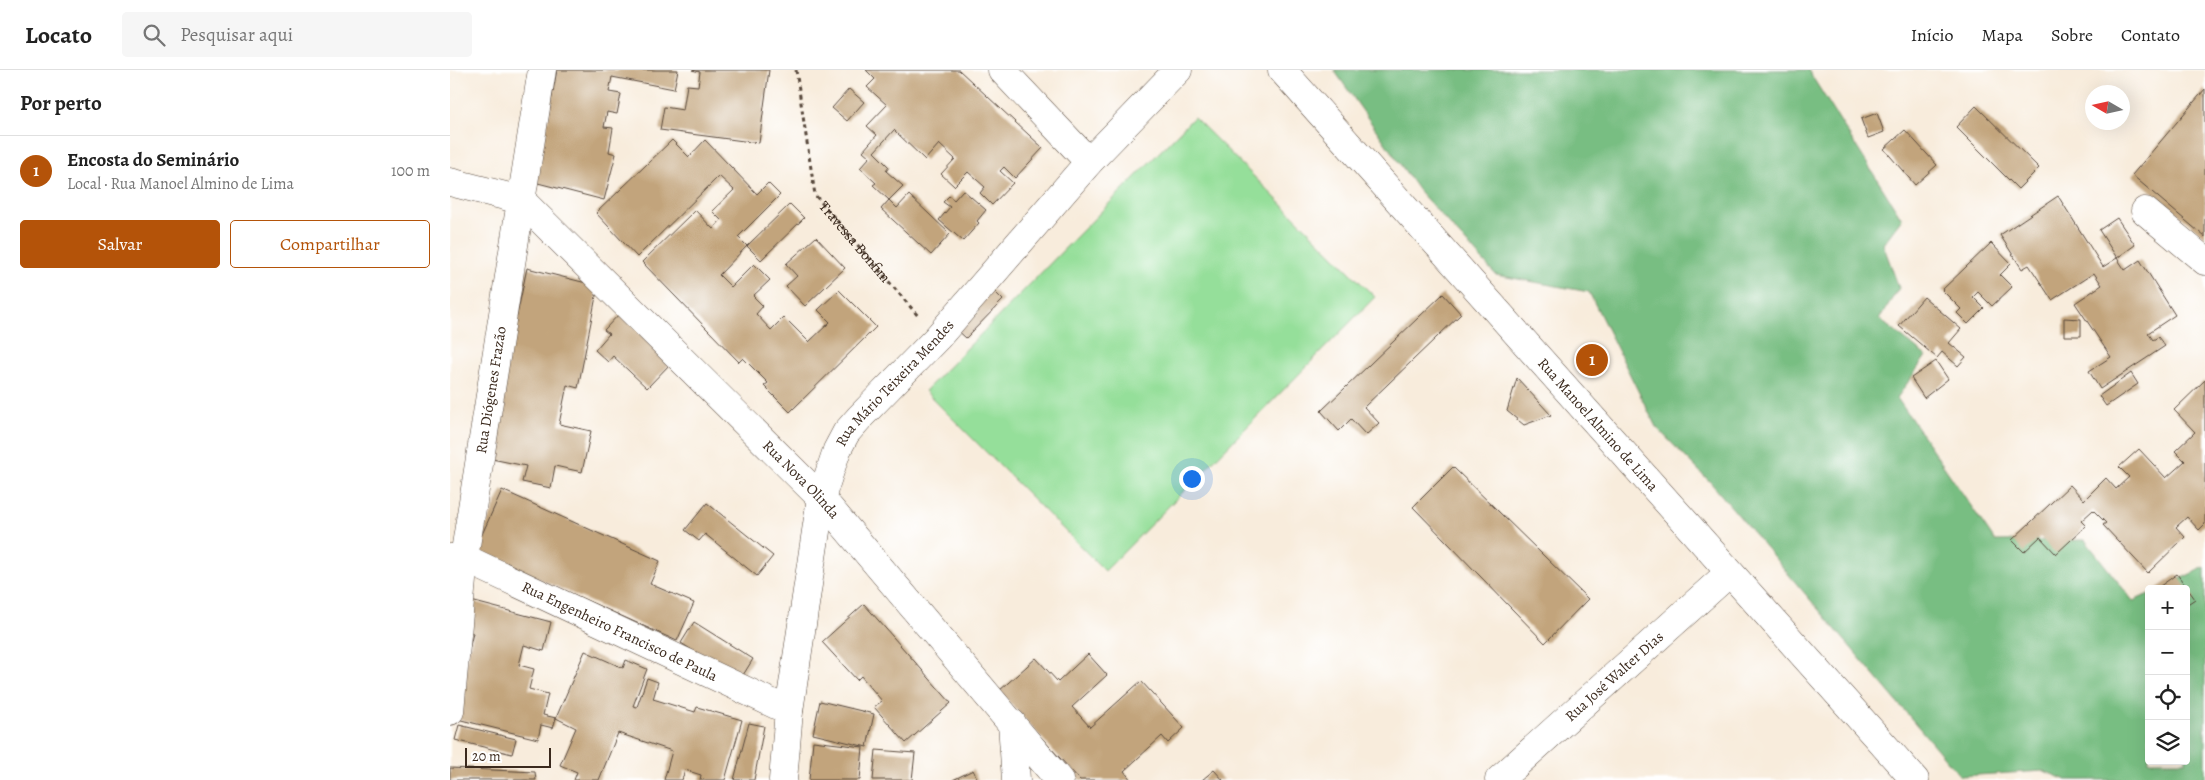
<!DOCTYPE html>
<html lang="pt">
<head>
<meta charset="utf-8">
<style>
	body { margin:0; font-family:Alegreya,serif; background:#f6f6f6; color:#222 }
	.controls { position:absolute; right:15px; bottom:15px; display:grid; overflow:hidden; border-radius:5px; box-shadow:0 5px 20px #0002 }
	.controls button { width:45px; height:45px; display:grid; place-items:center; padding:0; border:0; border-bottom:1px solid #e0e0e0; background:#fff; color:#222; font:25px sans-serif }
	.compass { position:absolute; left:1635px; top:15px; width:45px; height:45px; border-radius:50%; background:#fff; box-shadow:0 5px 20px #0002; rotate:279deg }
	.scale { position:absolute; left:15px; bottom:12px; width:86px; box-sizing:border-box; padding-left:5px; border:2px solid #3b2a1e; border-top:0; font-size:14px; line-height:18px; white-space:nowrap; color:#3b2a1e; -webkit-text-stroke:4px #fff; paint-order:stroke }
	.you { position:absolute; left:741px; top:408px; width:18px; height:18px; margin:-12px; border:4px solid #fff; border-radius:50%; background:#1a73e8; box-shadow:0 0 0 8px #1a73e833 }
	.badge { display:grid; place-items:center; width:32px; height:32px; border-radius:50%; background:#b45309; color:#fff; font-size:16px; font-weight:700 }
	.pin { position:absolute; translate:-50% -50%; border:2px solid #fff; box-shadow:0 1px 5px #0006 }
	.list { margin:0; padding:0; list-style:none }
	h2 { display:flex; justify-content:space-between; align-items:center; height:65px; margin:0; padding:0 20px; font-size:21px }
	h2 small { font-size:16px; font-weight:400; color:#767676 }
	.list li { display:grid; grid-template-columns:32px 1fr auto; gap:15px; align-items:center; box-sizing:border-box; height:70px; padding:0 20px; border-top:1px solid #e0e0e0 }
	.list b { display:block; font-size:19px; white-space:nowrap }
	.list p { margin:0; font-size:16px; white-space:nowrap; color:#767676 }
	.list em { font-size:16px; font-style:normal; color:#767676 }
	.actions { display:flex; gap:10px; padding:15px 20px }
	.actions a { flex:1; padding:11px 0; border:1px solid #b45309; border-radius:5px; text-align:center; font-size:18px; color:#b45309 }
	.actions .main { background:#b45309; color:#fff }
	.icon { flex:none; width:28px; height:28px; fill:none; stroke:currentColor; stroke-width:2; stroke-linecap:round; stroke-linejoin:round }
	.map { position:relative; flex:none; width:1755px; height:710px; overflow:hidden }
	header { display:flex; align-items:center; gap:30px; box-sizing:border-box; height:70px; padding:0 25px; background:#fff; border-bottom:1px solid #e0e0e0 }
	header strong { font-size:24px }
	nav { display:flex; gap:28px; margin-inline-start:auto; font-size:18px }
	.search { width:350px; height:45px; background:#f6f6f6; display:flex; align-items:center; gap:12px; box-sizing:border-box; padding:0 18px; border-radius:5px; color:#767676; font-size:19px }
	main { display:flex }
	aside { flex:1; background:#fff }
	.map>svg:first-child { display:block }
	.green { fill:#95df9a; stroke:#68845c }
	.forest { fill:#78be82; stroke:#5a7450 }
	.building { fill:#c2a47c }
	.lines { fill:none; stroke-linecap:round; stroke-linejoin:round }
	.minor-casing { stroke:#57473a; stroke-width:29 }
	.path { stroke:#57473a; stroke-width:3; stroke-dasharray:4 4; stroke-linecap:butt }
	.minor { stroke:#fff; stroke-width:28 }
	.labels { text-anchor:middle; stroke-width:4; stroke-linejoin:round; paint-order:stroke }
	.street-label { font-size:15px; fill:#3b2a1e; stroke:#fff }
</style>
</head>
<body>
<header>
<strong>Locato</strong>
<div class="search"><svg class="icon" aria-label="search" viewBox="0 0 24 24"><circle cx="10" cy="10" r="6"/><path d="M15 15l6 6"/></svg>Pesquisar aqui</div>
<nav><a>Início</a><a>Mapa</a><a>Sobre</a><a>Contato</a></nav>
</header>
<main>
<aside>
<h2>Por perto<small></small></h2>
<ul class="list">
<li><span class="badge">1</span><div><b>Encosta do Seminário</b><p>Local · Rua Manoel Almino de Lima</p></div><em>100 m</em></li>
</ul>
<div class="actions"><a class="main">Salvar</a><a>Compartilhar</a></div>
</aside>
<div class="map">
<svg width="1755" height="710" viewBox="0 0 1755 710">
	<rect width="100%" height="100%" fill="#fff"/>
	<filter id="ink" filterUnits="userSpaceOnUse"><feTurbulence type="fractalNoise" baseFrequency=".02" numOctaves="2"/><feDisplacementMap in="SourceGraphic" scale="10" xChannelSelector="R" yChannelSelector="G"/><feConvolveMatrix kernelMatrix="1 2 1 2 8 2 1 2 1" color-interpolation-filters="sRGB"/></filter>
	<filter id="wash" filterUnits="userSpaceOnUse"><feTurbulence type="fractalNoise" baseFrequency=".0096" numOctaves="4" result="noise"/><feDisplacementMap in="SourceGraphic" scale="20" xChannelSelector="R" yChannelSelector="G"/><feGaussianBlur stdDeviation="1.12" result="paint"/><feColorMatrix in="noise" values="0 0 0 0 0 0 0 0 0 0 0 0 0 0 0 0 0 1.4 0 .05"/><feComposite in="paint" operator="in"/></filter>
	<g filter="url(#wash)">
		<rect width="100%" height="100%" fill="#f8ecdc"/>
		<path class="green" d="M744 47 925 227 655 501 475 321Z"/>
		<path class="forest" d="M884 0H1358L1452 149 1433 174 1449 218 1429 249 1476 286 1447 328 1545 471 1635 470 1683 531 1699 524V691H1736V519H1709L1755 497V710H1616L1594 701 1510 706 1261 413 1206 357 1139 222 1046 205 969 121Z"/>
		<g id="blocks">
			<path class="building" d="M107 0H228L224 19 162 7 159 22 171 24 167 44 157 42 154 57 163 58 159 82 166 84 154 130 84 112 95 65Z
				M242 0H319L309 73 210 60 214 37 233 40 237 15 248 16 250 2Z
				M416 0H509L593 78 565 108 554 97 550 101 563 113 542 135 530 123 535 117 518 102 504 116 491 104 505 89 489 74 475 90 444 60 424 82 439 97 436 101 453 116 439 130 423 115 426 113 410 98 420 87 413 81 427 65 417 56 437 35 417 17 425 9Z
				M399 19 414 32 397 51 382 38Z
				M1755 19V167L1682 105Z
				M1526 36 1589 98 1568 119 1506 57Z
				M1427 43 1434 62 1418 68 1411 49Z
				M1455 60 1487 95 1465 115 1434 79Z
				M222 70 239 87 255 70 307 124 318 113 330 125 288 167 297 176 340 134 354 148 311 190 297 176 269 205 281 217 304 194 320 210 303 226 313 236 306 244 321 260 334 247 359 272 380 252 368 240 389 220 426 257 340 342 314 316 318 313 293 288 289 292 192 192 245 140 263 159 271 150 262 141 284 120 269 106 187 187 146 143Z
				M513 120 536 140 527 151 529 153 513 171 489 150 500 137 493 132 499 126 504 130Z
				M459 125 500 164 481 185 431 139 439 130 447 138Z
				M1608 126 1653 197 1667 188 1675 200 1690 190 1725 245 1698 263 1703 270 1708 267 1715 276 1650 319 1639 301 1661 287 1625 233 1652 215 1644 203 1602 230 1579 195 1572 199 1550 165Z
				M1667 148 1685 175 1667 188 1649 160Z
				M366 167 395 198 355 236 336 216 347 206 336 194Z
				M1541 173 1561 194 1550 205 1562 217 1542 236 1528 222 1523 227 1534 238 1518 254 1507 243 1511 239 1492 220Z
				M77 198 148 216 128 318 117 315 109 354 141 361 132 402 105 396 101 418 72 412 76 396 37 388Z
				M542 219 553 230 516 268 504 257Z
				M993 224 1011 244 914 337 929 353 916 365 901 349 889 361 871 341Z
				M1474 227 1511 259 1499 273 1516 287 1508 296 1492 282 1487 288 1449 256Z
				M171 242 223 291 197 318 163 286 158 292 145 280 159 264 154 260Z
				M1614 248 1631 249V266H1614Z
				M1486 291 1498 309 1474 328 1461 308Z
				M1681 303 1688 314 1656 336 1649 326Z
				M1067 308 1101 345 1074 355 1057 341Z
				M1755 310V454L1749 460 1737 447 1726 457 1735 467 1698 503 1653 455 1656 453 1643 440 1631 451 1636 456 1606 484 1590 467 1574 482 1562 470 1620 415 1634 430 1656 408 1666 419 1679 407 1669 397 1689 379 1716 408 1735 391 1725 381 1745 362 1724 340Z
				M1003 397 1138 529 1095 573 963 437Z
				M52 420 210 491 200 514 244 533 227 571 25 480Z
				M257 433 323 486 307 506 255 464 249 471 235 460Z
				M1727 504 1745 529 1736 535V519H1706Z
				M21 531 101 552 94 581 74 575 69 595 84 599 79 619 98 624 93 645 106 648 135 581 173 598 176 590 197 599 183 636 187 637 197 608 208 612 203 629 245 642 247 637 292 650 275 710H250L251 705 235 700 232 710H214L222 681 168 663 149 710H124L127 702 110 695 126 658 106 648 103 658 91 655 88 669 3 648 23 563 13 560Z
				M414 534 501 633 456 673 424 637 432 631 411 606 407 610 372 572Z
				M244 552 303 589 290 610 231 573Z
				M638 584 657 605 622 637 640 657 691 611 734 658 718 673 712 666 674 701 681 710H630L549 621 586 588 608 612Z
				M370 631 424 644 417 677 363 664Z
				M299 653 314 656 304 710H284Z
				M9 655 66 669 62 684 5 670Z
				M363 671 413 677 410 710H359Z
				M426 680 465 683 462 710H423Z
				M0 698 85 702 86 710H0Z
				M523 700 528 710H503Z
				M764 700 773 710H752Z"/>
		</g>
	</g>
	<g filter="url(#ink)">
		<use href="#blocks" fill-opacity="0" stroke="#57473a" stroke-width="1"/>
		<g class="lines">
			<g class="minor-casing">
				<g id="minor">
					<path d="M552 0 639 92"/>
					<path id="s2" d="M832 0 1465 710"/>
					<path id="s3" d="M0 112 71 130 371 428 609 710"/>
					<path d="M1695 141 1755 191"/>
					<path id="s4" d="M0 488H14L339 641"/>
					<path id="s5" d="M0 641 14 488 92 0"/>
					<path d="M562 653 566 710"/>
					<path id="s6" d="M333 710 339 641 371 428 387 380 396 363 410 347 487 268 639 92 728 0"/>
					<path id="s7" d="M1049 710 1279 503"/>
				</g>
			</g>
			<path class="path" id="s1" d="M346 0 365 125 469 247"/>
			<use href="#minor" class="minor"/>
		</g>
	</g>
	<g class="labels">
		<g class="street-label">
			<text dy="5" stroke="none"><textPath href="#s1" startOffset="188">Travessa Bonfim</textPath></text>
			<text dy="5" stroke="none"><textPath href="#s6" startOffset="424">Rua Mário Teixeira Mendes</textPath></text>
			<text dy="5" stroke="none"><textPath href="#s5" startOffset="324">Rua Diógenes Frazão</textPath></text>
			<text dy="5" stroke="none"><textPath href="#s2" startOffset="475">Rua Manoel Almino de Lima</textPath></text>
			<text dy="5" stroke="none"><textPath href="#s3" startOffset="469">Rua Nova Olinda</textPath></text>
			<text dy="5" stroke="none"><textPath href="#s4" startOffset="186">Rua Engenheiro Francisco de Paula</textPath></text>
			<text dy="5" stroke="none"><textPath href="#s7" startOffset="155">Rua José Walter Dias</textPath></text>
		</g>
	</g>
</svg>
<div class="controls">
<button>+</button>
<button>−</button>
<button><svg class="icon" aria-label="locate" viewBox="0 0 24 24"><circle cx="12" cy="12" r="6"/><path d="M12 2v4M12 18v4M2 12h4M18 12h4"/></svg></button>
<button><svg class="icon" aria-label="layers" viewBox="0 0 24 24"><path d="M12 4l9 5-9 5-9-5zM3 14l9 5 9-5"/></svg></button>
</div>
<svg class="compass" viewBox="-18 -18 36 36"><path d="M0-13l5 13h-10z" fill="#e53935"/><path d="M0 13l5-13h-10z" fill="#767676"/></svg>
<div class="scale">20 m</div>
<div class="you"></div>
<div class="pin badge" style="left:1142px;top:290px">1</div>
</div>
</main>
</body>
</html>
